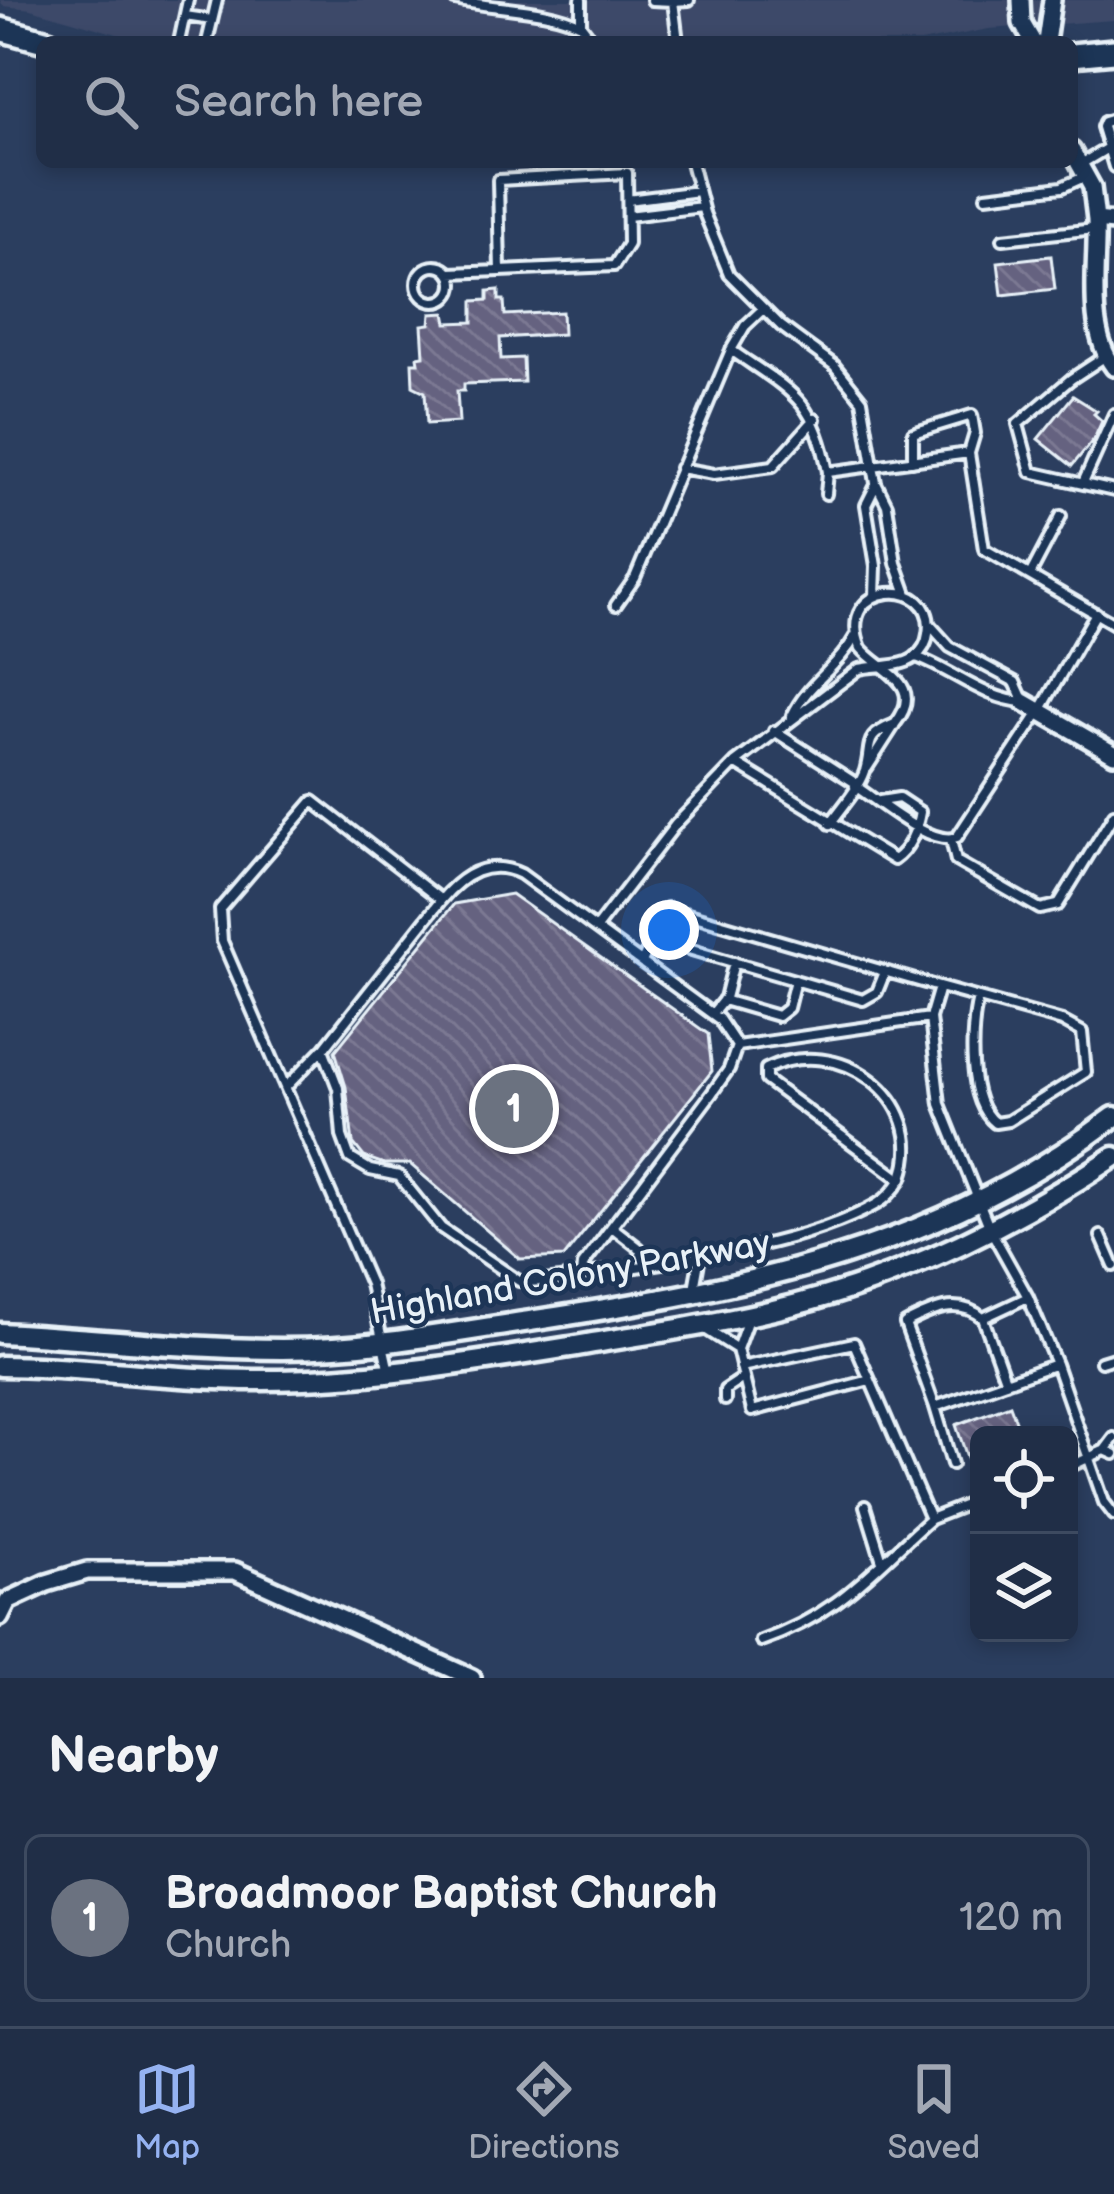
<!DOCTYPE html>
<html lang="en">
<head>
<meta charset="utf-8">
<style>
	body { margin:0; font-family:"Balsamiq Sans",sans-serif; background:#28364e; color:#f1f3f6 }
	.controls { position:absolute; right:36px; bottom:36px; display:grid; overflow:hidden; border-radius:18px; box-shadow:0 6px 18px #0003 }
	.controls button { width:108px; height:108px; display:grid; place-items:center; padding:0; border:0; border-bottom:3px solid #3d4a60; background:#202e47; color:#f1f3f6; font:60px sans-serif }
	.you { position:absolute; left:669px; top:930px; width:42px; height:42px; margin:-30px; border:9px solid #fff; border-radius:50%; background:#1a73e8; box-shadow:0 0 0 18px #1a73e833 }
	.badge { display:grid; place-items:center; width:78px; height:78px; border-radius:50%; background:#95b2f1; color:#fff; font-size:39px; font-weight:700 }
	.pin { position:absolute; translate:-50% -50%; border:6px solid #fff; box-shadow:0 3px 12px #0006 }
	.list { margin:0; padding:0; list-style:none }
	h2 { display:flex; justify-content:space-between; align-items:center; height:156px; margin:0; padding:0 48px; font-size:51px }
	h2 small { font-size:39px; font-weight:400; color:#a2a8b4 }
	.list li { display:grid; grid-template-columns:78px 1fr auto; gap:36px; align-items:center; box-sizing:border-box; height:168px; margin:0 24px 24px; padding:0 24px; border:3px solid #3d4a60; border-radius:18px }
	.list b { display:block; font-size:45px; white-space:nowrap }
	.list p { margin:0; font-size:39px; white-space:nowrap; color:#a2a8b4 }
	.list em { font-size:39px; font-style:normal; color:#a2a8b4 }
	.icon { flex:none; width:66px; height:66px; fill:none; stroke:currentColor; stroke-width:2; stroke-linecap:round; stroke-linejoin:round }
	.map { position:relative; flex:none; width:1114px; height:1678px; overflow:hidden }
	.search { position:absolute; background:#202e47; box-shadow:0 6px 18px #0003; left:36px; right:36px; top:36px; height:132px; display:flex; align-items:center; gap:30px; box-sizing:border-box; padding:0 42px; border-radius:18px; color:#a2a8b4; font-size:45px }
	.sheet { height:348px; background:#202e47 }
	nav { display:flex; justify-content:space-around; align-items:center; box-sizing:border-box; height:168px; border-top:3px solid #3d4a60; background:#202e47; font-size:33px; color:#a2a8b4 }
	nav a { display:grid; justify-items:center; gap:6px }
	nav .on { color:#95b2f1 }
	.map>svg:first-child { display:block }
	.built { fill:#3c4969 }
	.building { fill:url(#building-back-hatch); stroke:#e8f1f8; stroke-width:3 }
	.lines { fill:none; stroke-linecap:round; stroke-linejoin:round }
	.service-casing { stroke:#e8f1f8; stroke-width:16 }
	.minor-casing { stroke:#e8f1f8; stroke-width:24 }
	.tertiary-casing { stroke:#e8f1f8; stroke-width:27 }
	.secondary-casing { stroke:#e8f1f8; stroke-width:30 }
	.service { stroke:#1d3557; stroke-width:8 }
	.minor { stroke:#1d3557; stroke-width:15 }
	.tertiary { stroke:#1d3557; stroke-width:18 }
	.secondary { stroke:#1d3557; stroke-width:21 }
	.labels { text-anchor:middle; stroke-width:9; stroke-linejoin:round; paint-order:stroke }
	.street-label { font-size:36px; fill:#e8f1f8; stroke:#1d3557 }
</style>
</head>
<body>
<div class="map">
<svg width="1114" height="1678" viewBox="0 0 1114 1678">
	<defs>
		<pattern id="building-back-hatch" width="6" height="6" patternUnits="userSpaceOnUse" patternTransform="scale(3)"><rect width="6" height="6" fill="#656280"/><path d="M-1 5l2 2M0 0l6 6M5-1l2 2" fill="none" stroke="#7b7993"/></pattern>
	</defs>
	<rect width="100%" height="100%" fill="#2b3e5f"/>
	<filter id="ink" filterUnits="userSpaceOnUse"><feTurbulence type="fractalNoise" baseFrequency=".00833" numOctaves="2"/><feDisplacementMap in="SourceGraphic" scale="24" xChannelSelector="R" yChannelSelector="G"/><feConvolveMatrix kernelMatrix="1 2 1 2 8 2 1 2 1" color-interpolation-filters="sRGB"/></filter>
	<g filter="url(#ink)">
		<path class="built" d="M0 0H1114V20L989 29 921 42H144L31 9 3 6Z"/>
		<path class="building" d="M1051 256 1055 289 1002 295 998 262Z
			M499 290V300H504L505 315 562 312 563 334 500 338 501 359 523 358 524 382 464 384V391H457L459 422 427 424 425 392 413 386 412 363H418L417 357 424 356 422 325 430 324 431 314 445 313 447 323 473 322V301L488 300V291Z
			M1073 396 1097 411 1094 414 1102 421 1094 439 1072 466 1038 439Z
			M511 894 708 1034 712 1071 564 1257 520 1259 410 1164H384L364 1157 353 1143 346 1087 335 1051 454 904Z
			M1010 1405 1021 1435H979L978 1489 956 1425Z"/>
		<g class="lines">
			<g class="service-casing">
				<path id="service" d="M455 0C493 9 548 8 581 25
					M581 0V25L594 42
					M652 0 673 1
					M185 16 212 20
					M179 42 188 0
					M207 42 217 0
					M678 42 673 1 689 0
					M1114 119 1104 122 1102 127 1114 167
					M691 162 704 213 729 274 781 326 834 365 862 400 876 483 887 505 896 563 907 594
					M1081 164 1106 149
					M627 173 628 244 614 266 500 271 498 180Z
					M986 196 1062 187 1084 177
					M628 200 698 191
					M628 216 702 207
					M1003 239 1095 229
					M417 284a18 18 0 1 1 36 0a18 18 0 1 1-36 0Z
					M450 273 500 271
					M731 350C790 391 814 397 828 472
					M1106 356 1071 379 1018 424 1031 472 1114 491
					M913 461V433L972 415 975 433 969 453
					M680 468 714 474 773 466 815 419
					M1083 483 1114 414
					M826 494 828 472 969 453 984 549 1114 624
					M1030 575 1061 516
					M875 596 876 566 866 505 876 485
					M616 605 635 578 731 350 745 326 763 309
					M916 657C953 670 985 700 1024 702L1015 682 950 647 931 626
					M792 716C807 683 839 667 856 635
					M774 731 857 784
					M735 763 894 860C909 850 917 830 920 812L899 798 880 801
					M867 768 894 726
					M855 786C879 801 931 847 957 837L1040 711 1096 613
					M951 840 956 861 1040 909 1058 905 1114 814
					M596 928 676 824 735 763 859 669C876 665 900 668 914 658 922 652 927 643 928 634 939 574 833 580 861 648 881 672 927 684 895 724 861 737 873 745 865 771 859 789 841 808 830 824
					M654 939 863 1000 877 992 885 972
					M642 962 667 908 939 987
					M978 998C970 1029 967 1102 995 1123L1008 1121 1086 1072 1082 1032 1062 1021 939 987 930 1018 940 1104 990 1229 1028 1297 1056 1364 1104 1502 1114 1515
					M723 1000 778 1016 788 1008 795 980
					M712 1014 725 998 734 962
					M737 1046 930 1018
					M323 1049 338 1088 342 1136 350 1158 370 1170 399 1176 441 1228 519 1281C545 1284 574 1276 601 1272 685 1260 803 1246 877 1204 888 1198 895 1189 902 1178 930 1097 837 1033 766 1069V1080L901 1180
					M287 1086 325 1047 441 900
					M612 1227 639 1248 647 1265
					M1101 1236 1114 1266
					M694 1289 700 1256
					M1028 1297 983 1318C958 1297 932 1310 905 1324L935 1407 1056 1364
					M749 1316 737 1349 752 1411 870 1380 930 1519 979 1500
					M983 1318 1006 1382
					M702 1327 737 1349
					M1101 1362 1114 1358
					M741 1367 854 1343 870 1380
					M389 1372 370 1284 222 941 220 909 313 801 441 900C462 875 488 858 521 874L719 1019 737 1046 729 1069 712 1093 583 1265 582 1275
					M725 1400V1390L743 1378
					M935 1407 952 1464
					M1114 1438 1105 1450 1114 1454
					M1069 1467 1105 1450
					M865 1506 882 1561
					M761 1641C839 1614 870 1572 930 1519"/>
			</g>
			<g class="minor-casing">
				<path id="minor" d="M1021 0 1022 23 1033 42
					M1046 42 1052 0
					M1072 151 1092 187 1096 220 1114 222
					M1096 220C1098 265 1085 330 1114 367
					M1024 702 1114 754
					M0 1617 8 1601 47 1583 87 1571H235L472 1678"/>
			</g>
			<g class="tertiary-casing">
				<path id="tertiary" d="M0 1333C94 1338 188 1349 282 1349 368 1349 451 1333 536 1320 751 1287 936 1251 1114 1117
					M0 1366C85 1366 169 1380 254 1380 361 1381 465 1364 570 1347 645 1334 720 1324 794 1305 906 1277 1018 1221 1114 1157"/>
			</g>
			<g class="secondary-casing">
				<path id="secondary" d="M0 29 48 42
					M1072 55 1114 51"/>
			</g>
			<use href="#service" class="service"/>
			<use href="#minor" class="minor"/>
			<use href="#tertiary" class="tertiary"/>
			<use href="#secondary" class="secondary"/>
		</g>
	</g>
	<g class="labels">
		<g class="street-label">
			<text transform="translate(570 1276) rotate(-10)" y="13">Highland Colony Parkway</text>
		</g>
	</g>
</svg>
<div class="controls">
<button><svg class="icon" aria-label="locate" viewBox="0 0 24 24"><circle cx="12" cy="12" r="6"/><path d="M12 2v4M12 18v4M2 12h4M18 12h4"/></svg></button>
<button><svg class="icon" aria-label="layers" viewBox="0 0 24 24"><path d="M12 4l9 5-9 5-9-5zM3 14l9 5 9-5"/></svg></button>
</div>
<div class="you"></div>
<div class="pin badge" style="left:514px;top:1109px;background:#6b7280">1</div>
<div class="search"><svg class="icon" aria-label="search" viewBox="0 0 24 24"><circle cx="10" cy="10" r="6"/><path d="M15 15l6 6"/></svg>Search here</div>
</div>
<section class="sheet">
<h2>Nearby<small></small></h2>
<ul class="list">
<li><span class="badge" style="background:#6b7280">1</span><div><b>Broadmoor Baptist Church</b><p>Church</p></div><em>120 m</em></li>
</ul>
</section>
<nav>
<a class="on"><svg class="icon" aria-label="map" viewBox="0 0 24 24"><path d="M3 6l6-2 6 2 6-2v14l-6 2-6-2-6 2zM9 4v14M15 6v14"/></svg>Map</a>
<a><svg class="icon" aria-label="directions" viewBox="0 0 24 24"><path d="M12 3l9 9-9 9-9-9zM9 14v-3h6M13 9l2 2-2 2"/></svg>Directions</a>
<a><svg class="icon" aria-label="saved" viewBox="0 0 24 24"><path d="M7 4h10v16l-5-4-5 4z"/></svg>Saved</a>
</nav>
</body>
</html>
